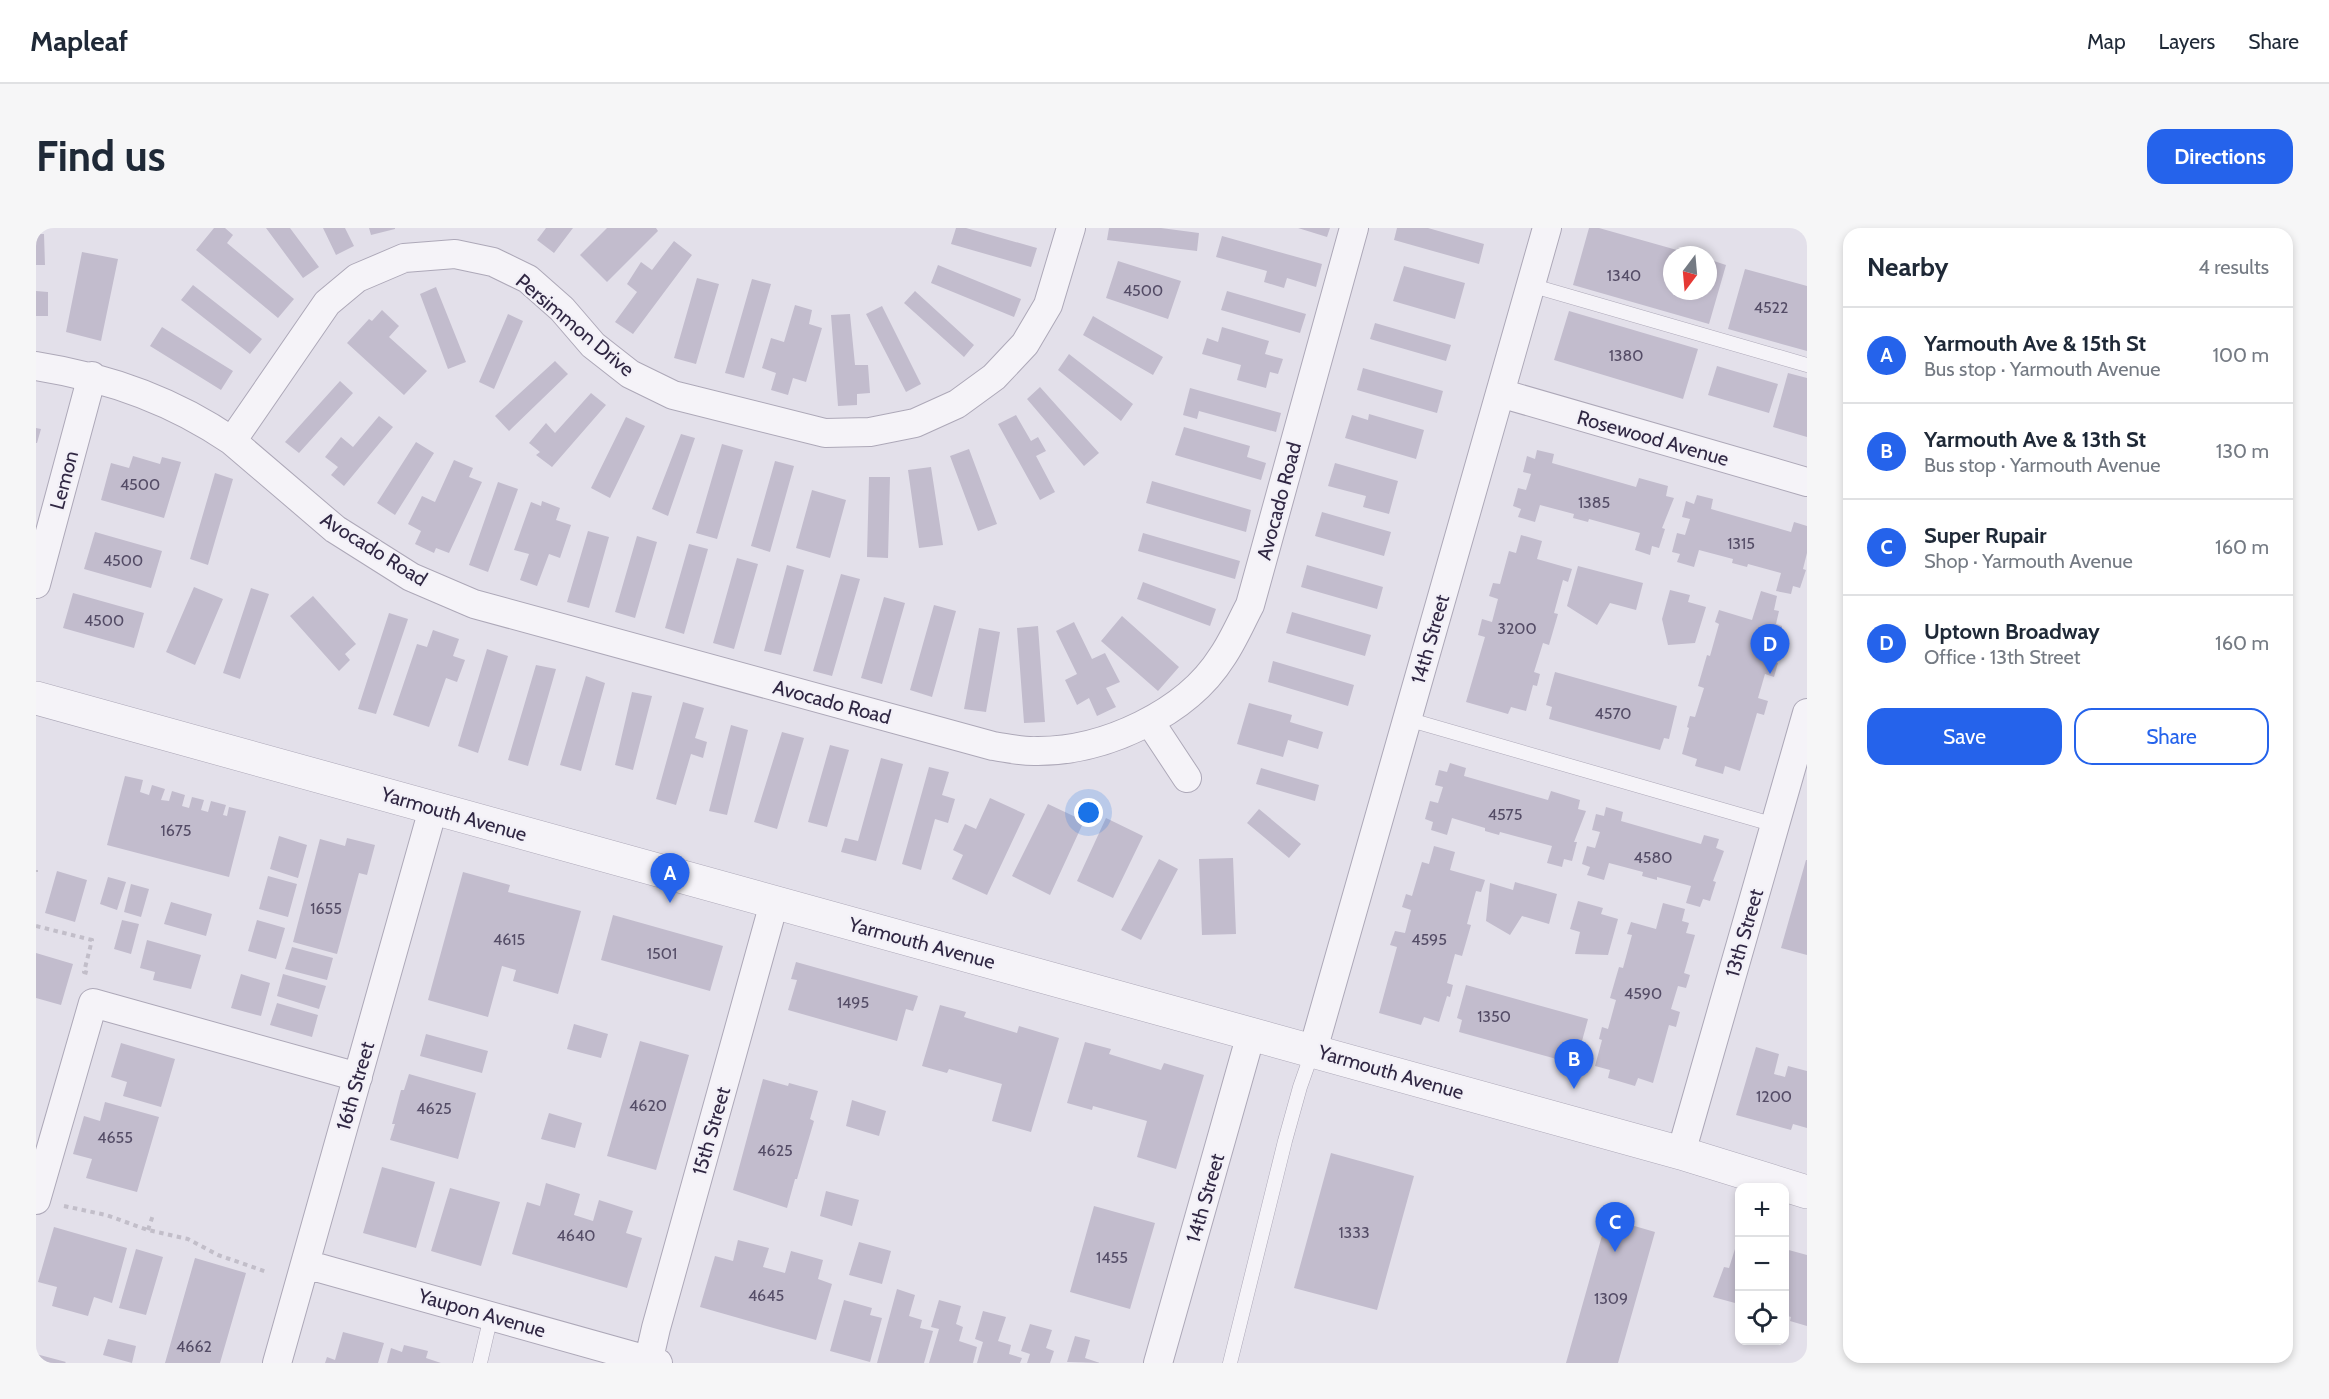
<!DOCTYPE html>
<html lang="en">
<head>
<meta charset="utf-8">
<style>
	body { margin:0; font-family:Cabin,sans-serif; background:#f6f6f7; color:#1f2937 }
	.controls { position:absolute; right:18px; bottom:18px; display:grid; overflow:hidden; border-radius:12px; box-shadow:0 3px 9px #0003 }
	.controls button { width:54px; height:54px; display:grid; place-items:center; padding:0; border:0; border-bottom:2px solid #e0e1e3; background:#fff; color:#1f2937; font:30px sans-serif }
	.compass { position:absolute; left:1627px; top:18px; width:54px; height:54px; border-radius:50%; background:#fff; box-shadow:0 3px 9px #0003; rotate:196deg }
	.you { position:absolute; left:1053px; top:585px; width:21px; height:21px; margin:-15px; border:4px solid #fff; border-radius:50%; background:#1a73e8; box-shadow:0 0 0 9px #1a73e833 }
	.badge { display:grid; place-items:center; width:39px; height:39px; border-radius:50%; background:#2563eb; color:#fff; font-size:20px; font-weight:700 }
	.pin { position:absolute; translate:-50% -50px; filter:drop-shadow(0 2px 3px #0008) }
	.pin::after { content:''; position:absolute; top:32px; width:21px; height:18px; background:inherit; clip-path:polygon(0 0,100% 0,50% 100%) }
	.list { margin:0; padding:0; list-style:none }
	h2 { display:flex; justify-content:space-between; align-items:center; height:78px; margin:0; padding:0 24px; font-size:26px }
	h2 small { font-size:20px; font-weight:400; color:#747a83 }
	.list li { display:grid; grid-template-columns:39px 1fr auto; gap:18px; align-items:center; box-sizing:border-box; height:96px; padding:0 24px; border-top:2px solid #e0e1e3 }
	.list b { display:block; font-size:22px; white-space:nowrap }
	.list p { margin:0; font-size:20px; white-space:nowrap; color:#747a83 }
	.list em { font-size:20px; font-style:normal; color:#747a83 }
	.actions { display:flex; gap:12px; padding:18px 24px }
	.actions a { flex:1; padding:14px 0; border:2px solid #2563eb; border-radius:18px; text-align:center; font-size:21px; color:#2563eb }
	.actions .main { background:#2563eb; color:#fff }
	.icon { flex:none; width:33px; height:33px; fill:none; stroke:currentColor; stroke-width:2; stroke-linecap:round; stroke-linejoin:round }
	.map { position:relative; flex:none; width:1771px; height:1135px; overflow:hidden; border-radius:18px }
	header { display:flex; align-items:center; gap:36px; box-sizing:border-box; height:84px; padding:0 30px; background:#fff; border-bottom:2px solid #e0e1e3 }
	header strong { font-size:28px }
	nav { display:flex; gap:33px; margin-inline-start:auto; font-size:21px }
	.intro { display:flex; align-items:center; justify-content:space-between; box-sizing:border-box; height:144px; padding:0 36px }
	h1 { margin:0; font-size:42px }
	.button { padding:15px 27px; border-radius:18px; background:#2563eb; color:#fff; font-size:21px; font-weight:700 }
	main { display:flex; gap:36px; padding:0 36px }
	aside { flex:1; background:#fff; border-radius:18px; box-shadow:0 3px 9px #0003 }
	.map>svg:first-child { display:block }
	.building { fill:#c2bccd }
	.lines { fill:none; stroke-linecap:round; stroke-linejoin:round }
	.service-casing { stroke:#ada8b8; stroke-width:15 }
	.minor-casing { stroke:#ada8b8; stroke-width:30 }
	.tertiary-casing { stroke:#ada8b8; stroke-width:34 }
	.path { stroke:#c2bec9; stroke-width:4; stroke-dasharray:4.5 4.5; stroke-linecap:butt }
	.service { stroke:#f5f3f8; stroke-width:14 }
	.minor { stroke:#f5f3f8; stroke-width:28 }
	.tertiary { stroke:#f5f3f8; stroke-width:33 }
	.labels { text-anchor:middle; stroke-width:4.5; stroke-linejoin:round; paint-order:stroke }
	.number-label { font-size:16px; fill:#544c66 }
	.street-label { font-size:20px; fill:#302743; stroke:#f2f0f7 }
</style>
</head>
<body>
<header>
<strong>Mapleaf</strong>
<nav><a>Map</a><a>Layers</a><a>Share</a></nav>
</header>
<div class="intro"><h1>Find us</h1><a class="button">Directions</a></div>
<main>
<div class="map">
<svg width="1771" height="1135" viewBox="0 0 1771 1135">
	<rect width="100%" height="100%" fill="#e3e0ea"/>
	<path class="building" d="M178 0H189L197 7 191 15 258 71 242 90 160 22Z
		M230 0H254L283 39 267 50Z
		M287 0H309L318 18 300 27Z
		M333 0H359V1L335 7Z
		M510 0H537L518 25 501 12Z
		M571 0H620L622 3 571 54 544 27Z
		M920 0H930L1001 20 995 39 915 16Z
		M1073 0H1125L1163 5 1161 23 1071 12Z
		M1262 0H1294L1291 9Z
		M1361 0H1392L1448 16 1443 36 1358 12Z
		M1553 0H1563L1655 26 1636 27V63H1672V31L1690 37 1673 96 1537 57Z
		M0 6H8L9 37H0Z
		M1186 8 1286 36 1280 59 1251 50 1248 60 1228 54 1231 43 1180 29Z
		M638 13 656 27 597 106 579 94 601 64 591 56 605 34 616 42Z
		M46 24 82 31 65 113 30 104Z
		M1082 33 1145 53 1132 91 1070 70Z
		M902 37 985 71 978 89 895 55Z
		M1368 38 1429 55 1419 91 1357 73Z
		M1709 41 1771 58V123L1692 101Z
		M661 50 683 56 660 136 638 130Z
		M716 51 735 56 708 150 689 145Z
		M157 57 226 111 214 126 145 72Z
		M400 59 430 134 412 141 384 66Z
		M0 63 12 64V88H0Z
		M879 63 938 117 928 129 868 75Z
		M1191 63 1270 86 1264 105 1185 82Z
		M759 77 776 82 773 96 786 100 770 154 757 150 752 167 735 162 740 145 726 140 735 110 748 114Z
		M846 78 885 156 870 164 830 86Z
		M346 82 363 98 353 109 391 143 368 167 311 115 333 91 336 93Z
		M1533 83 1662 121 1647 171 1518 132Z
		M472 86 487 93 458 161 443 154Z
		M814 86 819 137H832L834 165 821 166V177L802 178 795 87Z
		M1057 88 1127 129 1117 147 1047 107Z
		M1339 95 1415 117 1410 133 1334 111Z
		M126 99 197 143 185 162 114 118Z
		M1186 99 1233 113 1229 126 1247 131 1242 146 1234 144 1230 160 1201 152 1205 137 1166 126 1171 110 1182 114Z
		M1033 126 1097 176 1085 193 1022 142Z
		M519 133 532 146 473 203 459 188Z
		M1681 138 1742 156 1733 185 1672 167Z
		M1327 140 1407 163 1401 185 1321 162Z
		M1752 145 1771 150V209L1737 199Z
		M304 153 317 165 263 225 249 214Z
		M1004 159 1063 225 1048 238 991 171Z
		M1154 160 1245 185 1240 204 1163 183 1161 191 1147 187Z
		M555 165 570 177 516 239 500 227 504 224 493 215 510 195 519 205Z
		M1333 186 1388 202 1380 231 1309 210 1316 187 1332 192Z
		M980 187 995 213 1002 209 1010 223 1000 228 1019 264 1004 272 962 196Z
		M343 188 357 199 308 258 295 247 302 239 289 229 305 209 317 219Z
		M590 189 609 198 574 270 555 260Z
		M1148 199 1214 218 1211 229 1230 235 1225 252 1139 227Z
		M0 200 5 201 1 215H0Z
		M645 206 659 210 632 288 616 281Z
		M380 214 398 225 359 287 341 275Z
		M686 216 707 222 681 311 660 305Z
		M933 221 961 296 942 303 914 228Z
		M1501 222 1518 226 1516 235 1600 259 1603 250 1632 258 1630 268 1638 270 1626 300 1629 301 1623 320 1616 318 1614 327 1599 322 1604 305 1553 291 1552 294 1537 290 1538 286 1504 277 1499 294 1482 289 1485 281 1477 278 1482 260 1490 262 1495 246 1487 244 1491 228 1499 231Z
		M97 228 124 236 126 229 145 234 128 290 65 272 75 235 93 240Z
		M418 232 437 240 433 249 446 254 413 325 400 320 398 325 379 316 385 303 372 296 386 268 399 274Z
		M739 233 758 238 734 324 715 318Z
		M1299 235 1362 253 1353 286 1327 279 1330 268 1292 258Z
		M895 239 907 317 883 320 872 242Z
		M179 245 197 251 172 337 154 331Z
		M833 249H854L852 330 831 329Z
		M1116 253 1215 282 1210 304 1110 275Z
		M462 254 482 261 452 344 433 337Z
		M776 262 810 272 794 330 760 320Z
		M1661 267 1677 271 1675 281 1755 304 1758 294 1771 298V325L1767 341 1770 342 1764 360 1757 358 1755 366 1740 363 1745 345 1712 336 1711 339 1696 335 1697 331 1663 322 1658 339 1641 334 1644 326 1636 324 1641 305 1649 307 1654 291 1646 289 1650 273 1658 276Z
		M506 273 524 280 520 292 535 297 524 330 513 326 501 358 484 352 493 326 478 322 495 274 505 278Z
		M1286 284 1355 304 1348 328 1279 308Z
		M552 303 573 309 553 380 531 374Z
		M59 304 126 323 115 360 48 341Z
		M1107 305 1204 333 1199 351 1102 323Z
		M1485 307 1506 313 1501 331 1536 341 1532 354 1527 352 1518 385 1522 386 1513 417 1507 415 1498 444 1504 446 1501 458 1497 457 1490 483 1475 479 1472 486 1430 474 1449 409 1442 407 1446 391 1456 394 1462 371 1453 368 1457 355 1464 356 1473 323 1480 325Z
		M601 308 621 314 599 390 579 384Z
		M653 316 672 321 648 406 629 400Z
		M701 330 722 336 698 421 677 415Z
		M751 337 768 342 745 427 728 423Z
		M1271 337 1347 359 1341 381 1265 359Z
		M1542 338 1607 355 1600 382 1574 375 1561 397 1531 378Z
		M805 346 824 351 796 448 777 443Z
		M1107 354 1180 381 1174 398 1101 371Z
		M158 359 187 371 159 437 130 424Z
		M215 360 233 366 204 451 187 445Z
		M1634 362 1654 367 1652 374 1670 379 1659 415 1632 417 1626 391Z
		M1725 363 1741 368 1738 382 1743 383 1740 396 1746 398 1736 433 1742 435 1738 449 1729 446 1722 470 1732 473 1728 487 1721 485 1704 543 1689 538 1687 546 1659 538 1661 531 1646 526 1653 500 1651 499 1654 488 1659 489 1668 460 1662 458 1671 427 1674 428 1683 396 1679 394 1683 382 1716 392Z
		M37 365 108 385 98 420 27 400Z
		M277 368 320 416 309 426 314 432 303 443 254 388Z
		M848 369 869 375 846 456 825 450Z
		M898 377 920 383 896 469 874 462Z
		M1256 384 1335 407 1329 428 1250 405Z
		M353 385 372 391 340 486 322 481Z
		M1086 388 1143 439 1122 463 1065 413Z
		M1038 394 1056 431 1069 425 1084 454 1070 460 1080 479 1061 488 1053 470 1041 477 1029 452 1041 446 1020 403Z
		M1002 398 1009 494 988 495 981 400Z
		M943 400 964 404 950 484 928 481Z
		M397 402 423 411 417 428 429 432 421 454 410 450 393 499 357 487 381 416 391 419Z
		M451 421 472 428 442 525 422 518Z
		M1237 433 1318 457 1312 478 1232 454Z
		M500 437 520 441 492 538 472 532Z
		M1519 444 1641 478 1633 511 1628 510 1624 522 1513 491 1516 479 1510 477Z
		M550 448 569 455 545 543 524 537Z
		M596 464 616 468 597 542 579 537Z
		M647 474 668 480 659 510 671 514 667 530 655 526 640 577 620 571Z
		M1213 475 1256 487 1254 494 1287 504 1282 521 1252 512 1247 529 1201 516Z
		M695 497 712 502 691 587 673 583Z
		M746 504 768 510 741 601 718 594Z
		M794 517 813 522 791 599 772 594Z
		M845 530 867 536 840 633 805 624 809 610 822 613Z
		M1414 535 1430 540 1428 548 1512 572 1515 563 1544 572 1542 581 1550 583 1538 614H1541L1536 633 1528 631 1526 639 1511 635 1516 618 1464 604 1463 607 1449 603V600L1416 590 1411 607 1395 602 1397 594 1389 591 1394 573 1402 575 1407 559 1399 557 1403 542 1411 544Z
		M893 539 913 544 906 567 919 571 912 595 899 591 885 642 866 636Z
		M1225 540 1283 557 1279 573 1220 556Z
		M89 548 107 552 104 564 113 567 116 557 129 561 125 572 133 573 136 563 149 567 146 578 153 580 156 569 168 572 165 582 172 584 175 573 190 577 187 587 191 588 193 579 210 583 193 649 71 617Z
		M954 570 989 586 951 667 916 651 927 627 917 622 929 596 940 601Z
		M1012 576 1048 593 1014 667 976 648Z
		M1570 579 1587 584 1585 593 1665 616 1668 607 1683 611 1680 620 1688 623 1677 653 1680 654 1674 673 1667 671 1664 679 1650 675 1655 658 1621 649V652L1606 648 1607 644 1573 635 1568 652 1551 647 1554 639 1546 636 1551 618 1559 620 1564 604 1556 602 1560 586 1568 588Z
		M1223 581 1265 616 1253 630 1211 595Z
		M1070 590 1107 608 1077 670 1041 653Z
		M243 608 271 617 262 650 234 641Z
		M311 610 339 617 331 647 323 645 301 726 257 714 284 611 309 618Z
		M1398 618 1419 624 1414 642 1449 652 1445 664 1440 663 1431 696 1435 697 1426 728 1419 726 1411 755 1417 757 1414 769 1411 768 1403 794 1388 789 1385 797 1343 785 1361 719 1354 717 1359 703 1369 705 1375 682 1366 679 1370 666 1376 668 1386 634 1393 636Z
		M1197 630 1200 706 1166 707 1163 631Z
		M1123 631 1142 641 1105 712 1085 702Z
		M1770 632H1771V727L1745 720Z
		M21 643 51 652 39 694 9 685Z
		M427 644 474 657 472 664 545 683 522 766 477 753 480 742 466 738 452 789 392 772Z
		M232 648 261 656 252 689 223 681Z
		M72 649 90 654 81 682 64 676Z
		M1479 654 1521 666 1513 696 1486 688 1474 707 1450 693 1454 655 1477 662Z
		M95 656 113 661 105 689 88 684Z
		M1542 673 1567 680 1565 686 1582 691 1572 727 1539 726 1544 704 1534 701Z
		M135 674 176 686 170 708 128 696Z
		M1627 675 1649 681 1646 693 1653 695 1650 705 1659 707 1648 745 1654 747 1650 760 1642 758 1635 781 1644 784 1640 799 1633 797 1617 855 1602 850 1599 858 1572 850 1574 842 1559 838 1566 812 1563 811 1566 799 1572 801 1580 772 1574 770 1583 739 1587 740 1596 707 1591 706 1595 694 1620 701Z
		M577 687 687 718 674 763 565 732Z
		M86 692 103 696 95 726 78 721Z
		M221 692 249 700 240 731 212 723Z
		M111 712 165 727 155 761 117 752 119 744 104 740Z
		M256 719 297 730 291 752 249 741Z
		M0 725 37 736 25 777 0 770Z
		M760 734 882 768 877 783 870 781 861 813 752 782 761 752 755 751Z
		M205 746 234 755 225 788 195 780Z
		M247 746 290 758 283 781 241 768Z
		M1430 757 1552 791 1543 824 1538 823 1535 835 1423 804 1426 792 1421 790Z
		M241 775 282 787 276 809 234 797Z
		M904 777 930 784 928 789 981 805 983 798 1023 810 995 904 956 893 966 856 913 841 911 845 886 838Z
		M538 796 572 806 565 830 531 821Z
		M390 806 452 823 446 845 384 828Z
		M604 813 653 827 620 942 571 928Z
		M1049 814 1075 821 1073 826 1125 842 1128 835 1168 847 1140 941 1101 929 1111 893 1057 878 1056 882 1031 875Z
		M85 815 139 831 125 879 87 868 91 854 75 849Z
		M1720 819 1743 826 1738 846 1749 849 1752 838 1771 843V900L1757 896 1755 902 1700 887Z
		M373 846 440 865 422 931 354 912 359 896H356L365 862H368Z
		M727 851 752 858 753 855 782 863 774 891 778 893 761 951H759L751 980 697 962Z
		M816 872 850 883 843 908 810 898Z
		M69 874 123 889 101 964 50 950 56 931 37 926 48 888 64 893Z
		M513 885 546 895 539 920 505 911Z
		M1295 925 1378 948 1341 1082 1258 1060Z
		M346 939 399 954 380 1020 327 1005Z
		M510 955 544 966 538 987 557 993 563 972 597 983 590 1005 606 1010 591 1060 476 1026 491 974 504 978Z
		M414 960 464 974 445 1038 395 1023Z
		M790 963 823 972 816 998 784 988Z
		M1058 978 1119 995 1094 1081 1034 1064Z
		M1571 990 1619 1004 1582 1135H1530Z
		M18 999 91 1020 76 1075 58 1069 52 1088 16 1078 21 1059 2 1054Z
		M1704 1005V1071L1700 1070 1699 1075 1677 1069 1688 1039 1693 1040Z
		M702 1012 733 1020 727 1039 749 1045 755 1023 787 1032 782 1051 796 1056 780 1112 664 1079 679 1028 697 1033Z
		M823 1014 855 1023 846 1056 813 1047Z
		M100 1021 127 1029 110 1087 83 1080Z
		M1749 1021 1771 1027V1098L1754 1093 1755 1089 1748 1087Z
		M159 1030 210 1045 184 1135H129Z
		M861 1061 879 1067 873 1088 886 1092 884 1100 897 1103 888 1135H841Z
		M808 1072 836 1080 834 1087 846 1090 834 1134 794 1123Z
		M903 1072 925 1078 920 1096 927 1099 923 1113 941 1119 937 1135H893L903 1101 895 1099Z
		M947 1083 970 1089 962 1113 975 1117 973 1126 986 1130 984 1135H941L947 1114 939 1111Z
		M994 1096 1016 1102 1010 1120 1018 1123 1014 1135H991L994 1126 985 1123Z
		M307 1104 348 1115 342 1135H289L291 1129 299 1132Z
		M1039 1108 1054 1112 1049 1130 1064 1135 1031 1134Z
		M72 1111 100 1118 96 1135 67 1127Z
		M368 1117 392 1123 390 1130 405 1135H351L355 1120 366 1124Z
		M0 1126 30 1134 29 1135H0Z"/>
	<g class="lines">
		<g class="service-casing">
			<path id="service" d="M1494 57 1771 137
				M1371 491 1739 597
				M444 1135 455 1088
				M1194 1135 1249 913 1264 859 1277 822"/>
		</g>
		<g class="minor-casing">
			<path id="minor" d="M0 138C70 149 138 173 196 213L299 301 375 349 438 376 957 518C971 520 987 524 1002 523 1068 523 1150 486 1186 429 1197 413 1205 394 1214 377L1318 0
				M1464 165 1771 254
				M196 213 291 75 321 50 368 30 419 26 457 34 492 51 526 81 557 117 594 146 637 167 789 205 834 204 879 195 921 176 958 149 989 116 1012 77 1035 0
				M0 356 56 148
				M1114 494 1151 550
				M1277 822 1511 0
				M1645 925 1771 485
				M0 972 57 775 322 849
				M269 1036 622 1135
				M241 1135 397 581
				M612 1135 620 1100 738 675
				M1122 1135 1215 806"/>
		</g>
		<g class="tertiary-casing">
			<path id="tertiary" d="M0 470 1645 925 1771 964"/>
		</g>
		<path class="path" d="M0 642V644
			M0 698 56 712 48 744 55 746
			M28 978 70 987 112 1002 152 1011 182 1027 231 1044
			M112 1002 117 987"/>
		<use href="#service" class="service"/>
		<use href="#minor" class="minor"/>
		<use href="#tertiary" class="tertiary"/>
	</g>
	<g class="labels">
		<g class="number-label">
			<text x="1588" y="53">1340</text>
			<text x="1107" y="68">4500</text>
			<text x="1735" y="85">4522</text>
			<text x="1590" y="133">1380</text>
			<text x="104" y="262">4500</text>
			<text x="1558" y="280">1385</text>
			<text x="1705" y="321">1315</text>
			<text x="87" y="338">4500</text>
			<text x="68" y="398">4500</text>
			<text x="1481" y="406">3200</text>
			<text x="1577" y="491">4570</text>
			<text x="1469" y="592">4575</text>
			<text x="140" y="608">1675</text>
			<text x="1617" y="635">4580</text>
			<text x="290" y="686">1655</text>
			<text x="473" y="717">4615</text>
			<text x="1393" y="717">4595</text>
			<text x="626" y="731">1501</text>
			<text x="1607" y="771">4590</text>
			<text x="817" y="780">1495</text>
			<text x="1458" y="794">1350</text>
			<text x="1738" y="874">1200</text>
			<text x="612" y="883">4620</text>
			<text x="398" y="886">4625</text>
			<text x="79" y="915">4655</text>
			<text x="739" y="928">4625</text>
			<text x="1318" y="1010">1333</text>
			<text x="540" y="1013">4640</text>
			<text x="1076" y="1035">1455</text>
			<text x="730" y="1073">4645</text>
			<text x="1575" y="1076">1309</text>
			<text x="158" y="1124">4662</text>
		</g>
		<g class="street-label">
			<text transform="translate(539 97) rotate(40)" y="7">Persimmon Drive</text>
			<text transform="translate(1617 210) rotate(16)" y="7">Rosewood Avenue</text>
			<text transform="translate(28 252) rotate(-75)" y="7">Lemon</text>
			<text transform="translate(1243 273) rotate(-75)" y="7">Avocado Road</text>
			<text transform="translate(338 321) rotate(32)" y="7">Avocado Road</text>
			<text transform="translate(1394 411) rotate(-74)" y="7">14th Street</text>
			<text transform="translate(796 474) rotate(15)" y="7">Avocado Road</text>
			<text transform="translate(418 586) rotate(16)" y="7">Yarmouth Avenue</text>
			<text transform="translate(1708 705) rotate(-74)" y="7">13th Street</text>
			<text transform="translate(886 715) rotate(15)" y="7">Yarmouth Avenue</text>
			<text transform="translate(1355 844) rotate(16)" y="7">Yarmouth Avenue</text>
			<text transform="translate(319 858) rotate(-74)" y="7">16th Street</text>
			<text transform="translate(675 903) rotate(-74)" y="7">15th Street</text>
			<text transform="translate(1169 970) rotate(-74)" y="7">14th Street</text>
			<text transform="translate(446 1085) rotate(16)" y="7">Yaupon Avenue</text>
		</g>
	</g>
</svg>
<div class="controls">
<button>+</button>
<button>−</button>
<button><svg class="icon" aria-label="locate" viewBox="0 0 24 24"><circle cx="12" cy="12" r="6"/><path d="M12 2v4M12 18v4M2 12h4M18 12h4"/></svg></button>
</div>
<svg class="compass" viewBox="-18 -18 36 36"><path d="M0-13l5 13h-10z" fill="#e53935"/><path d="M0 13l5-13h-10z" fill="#747a83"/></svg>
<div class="you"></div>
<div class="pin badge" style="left:634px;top:675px">A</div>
<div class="pin badge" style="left:1538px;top:861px">B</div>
<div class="pin badge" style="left:1579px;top:1024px">C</div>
<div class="pin badge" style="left:1734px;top:446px">D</div>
</div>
<aside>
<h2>Nearby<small>4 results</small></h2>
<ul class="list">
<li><span class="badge">A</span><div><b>Yarmouth Ave &amp; 15th St</b><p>Bus stop · Yarmouth Avenue</p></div><em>100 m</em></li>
<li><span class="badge">B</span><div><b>Yarmouth Ave &amp; 13th St</b><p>Bus stop · Yarmouth Avenue</p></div><em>130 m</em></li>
<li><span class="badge">C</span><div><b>Super Rupair</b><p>Shop · Yarmouth Avenue</p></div><em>160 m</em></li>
<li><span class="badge">D</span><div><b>Uptown Broadway</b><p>Office · 13th Street</p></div><em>160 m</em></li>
</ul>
<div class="actions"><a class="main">Save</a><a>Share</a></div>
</aside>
</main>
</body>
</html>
